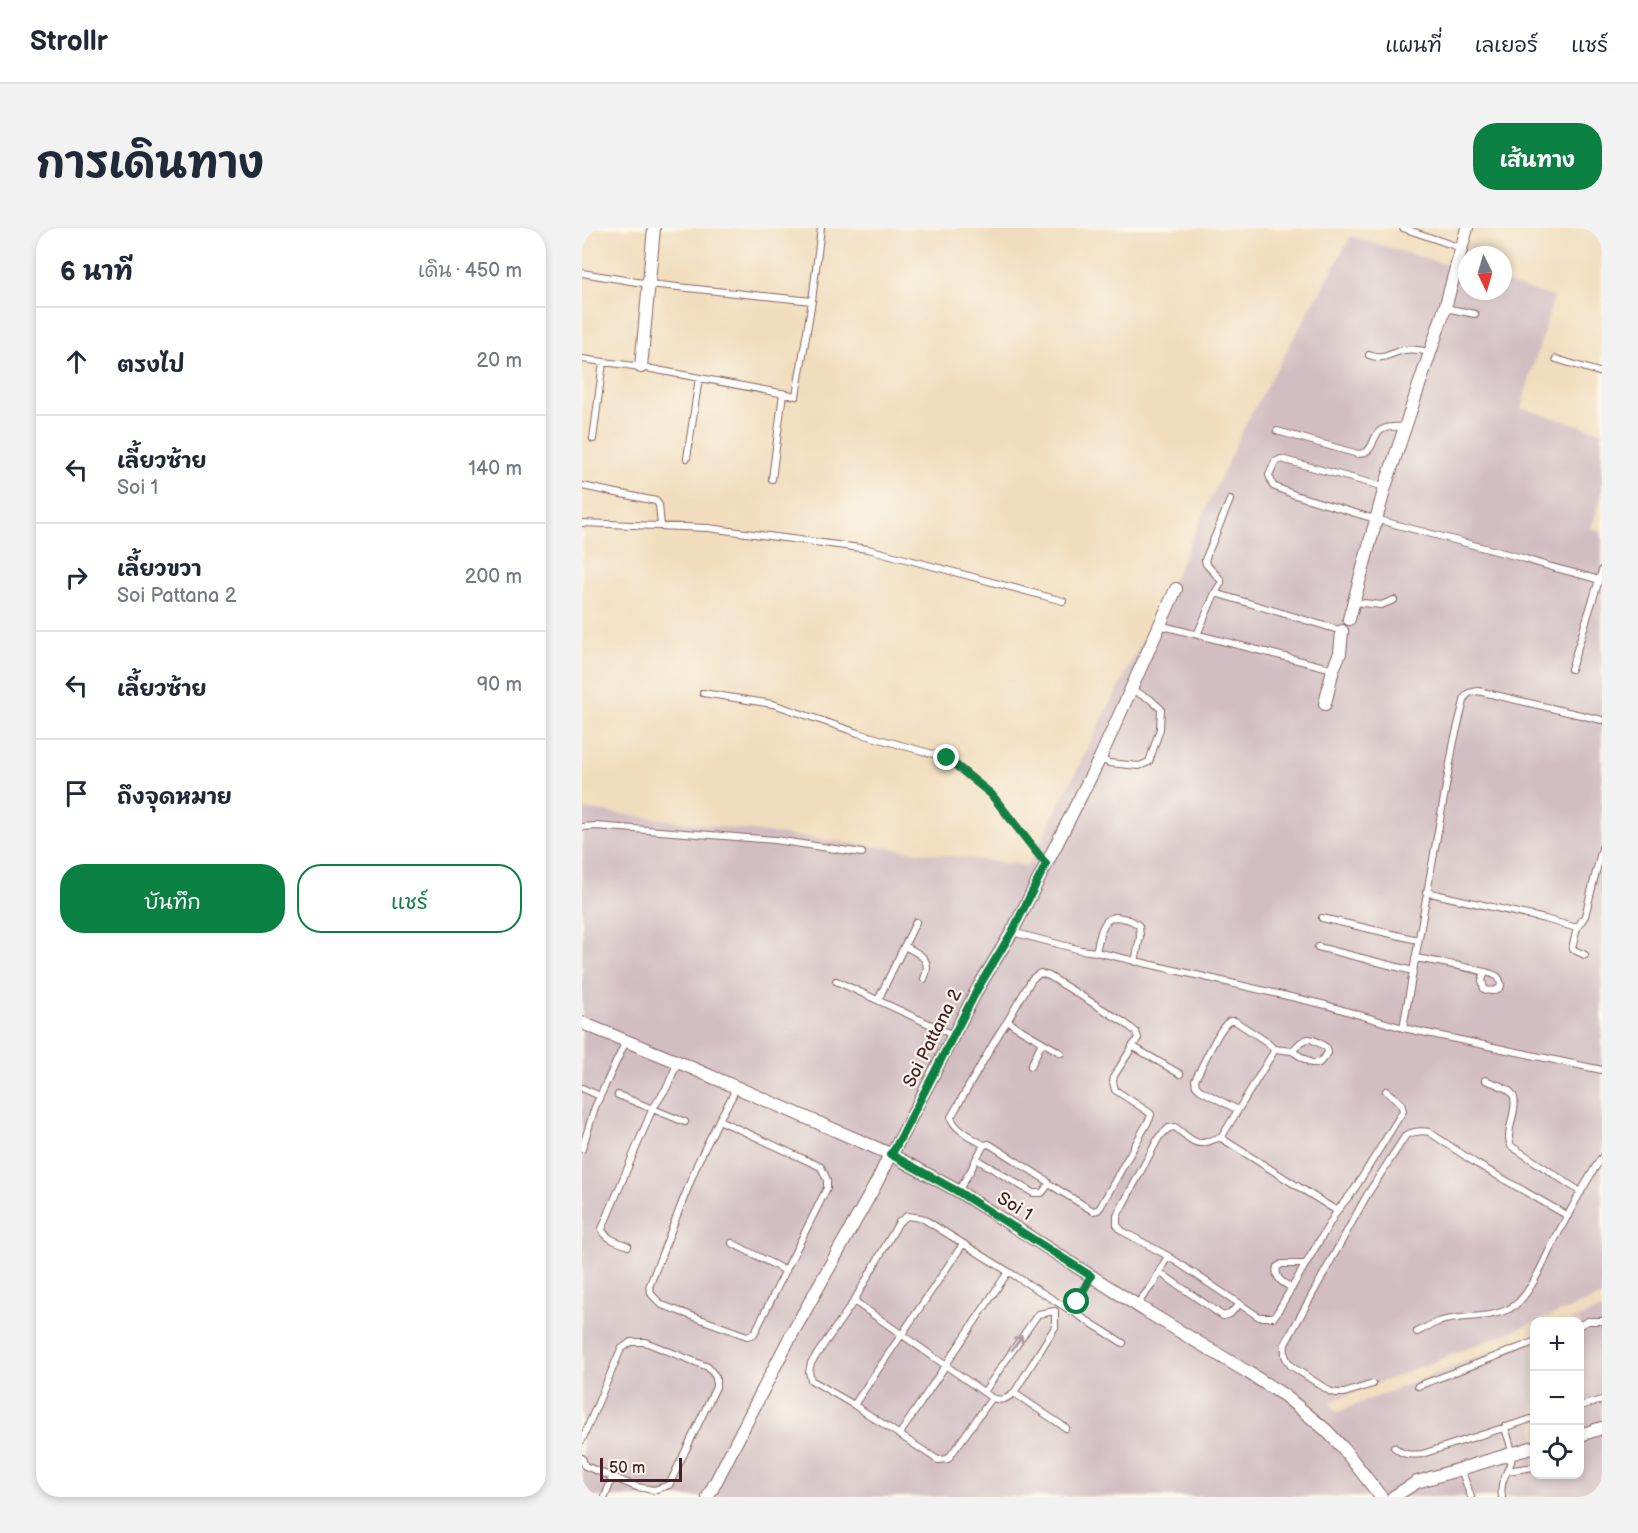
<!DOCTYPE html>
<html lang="th">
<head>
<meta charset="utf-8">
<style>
	body { margin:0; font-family:"Balsamiq Sans","Playpen Sans Thai",sans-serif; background:#f2f2f3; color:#1f2937 }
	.controls { position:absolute; right:18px; bottom:18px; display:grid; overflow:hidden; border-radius:12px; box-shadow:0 3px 9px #0003 }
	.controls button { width:54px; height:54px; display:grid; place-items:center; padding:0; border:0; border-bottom:2px solid #e0e1e3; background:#fff; color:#1f2937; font:30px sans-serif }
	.compass { position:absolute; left:876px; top:18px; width:54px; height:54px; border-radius:50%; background:#fff; box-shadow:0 3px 9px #0003; rotate:175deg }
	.scale { position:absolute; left:18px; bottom:15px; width:82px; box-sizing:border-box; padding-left:6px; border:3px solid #4a1f2b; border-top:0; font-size:16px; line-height:21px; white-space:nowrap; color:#4a1f2b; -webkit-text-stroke:4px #fbf7ec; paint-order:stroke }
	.stop { position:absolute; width:18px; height:18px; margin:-14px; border:4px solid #0b8043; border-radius:50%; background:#fff }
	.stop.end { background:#0b8043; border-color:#fff; box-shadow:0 2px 6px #0008 }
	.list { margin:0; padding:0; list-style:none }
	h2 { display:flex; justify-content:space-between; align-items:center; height:78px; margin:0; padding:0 24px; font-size:26px }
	h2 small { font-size:20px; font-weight:400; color:#747a83 }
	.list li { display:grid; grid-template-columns:39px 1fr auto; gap:18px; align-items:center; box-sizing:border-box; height:108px; padding:0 24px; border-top:2px solid #e0e1e3 }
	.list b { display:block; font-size:22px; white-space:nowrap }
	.list p { margin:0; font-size:20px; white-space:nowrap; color:#747a83 }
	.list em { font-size:20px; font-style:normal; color:#747a83 }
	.actions { display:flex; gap:12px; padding:18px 24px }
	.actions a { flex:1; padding:14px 0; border:2px solid #0b8043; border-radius:24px; text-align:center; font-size:21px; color:#0b8043 }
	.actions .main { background:#0b8043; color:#fff }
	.icon { flex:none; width:33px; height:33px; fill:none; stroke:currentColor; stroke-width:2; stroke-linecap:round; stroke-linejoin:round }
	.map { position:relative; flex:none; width:1020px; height:1269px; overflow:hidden; border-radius:24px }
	header { display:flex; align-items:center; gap:36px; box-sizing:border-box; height:84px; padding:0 30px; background:#fff; border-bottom:2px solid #e0e1e3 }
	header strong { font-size:28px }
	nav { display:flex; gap:33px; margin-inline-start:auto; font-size:21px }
	.intro { display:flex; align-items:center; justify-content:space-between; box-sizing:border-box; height:144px; padding:0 36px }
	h1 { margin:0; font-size:42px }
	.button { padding:15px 27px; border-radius:24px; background:#0b8043; color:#fff; font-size:21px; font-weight:700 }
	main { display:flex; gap:36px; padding:0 36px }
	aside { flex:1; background:#fff; border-radius:24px; box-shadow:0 3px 9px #0003 }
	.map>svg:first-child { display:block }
	.industrial { fill:#d2bec2 }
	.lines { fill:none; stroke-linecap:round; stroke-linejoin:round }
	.lane-casing { stroke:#84625e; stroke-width:8 }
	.street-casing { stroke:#84625e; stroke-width:14 }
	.lane { stroke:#fff; stroke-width:6 }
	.street { stroke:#fff; stroke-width:12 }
	.oneway { stroke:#ae9aa0 }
	.route { stroke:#0b8043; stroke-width:8 }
	.labels { text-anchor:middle; stroke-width:4.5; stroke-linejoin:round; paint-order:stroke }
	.street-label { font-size:18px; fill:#4a1f2b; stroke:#fbf7ec }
</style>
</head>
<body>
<header>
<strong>Strollr</strong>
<nav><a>แผนที่</a><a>เลเยอร์</a><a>แชร์</a></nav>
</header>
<div class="intro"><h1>การเดินทาง</h1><a class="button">เส้นทาง</a></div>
<main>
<aside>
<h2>6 นาที<small>เดิน · 450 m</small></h2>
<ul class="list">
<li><svg class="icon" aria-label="ahead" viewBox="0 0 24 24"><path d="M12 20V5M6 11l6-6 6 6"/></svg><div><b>ตรงไป</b></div><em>20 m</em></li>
<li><svg class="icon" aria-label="left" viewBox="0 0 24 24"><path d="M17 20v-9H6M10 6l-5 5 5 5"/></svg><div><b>เลี้ยวซ้าย</b><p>Soi 1</p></div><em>140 m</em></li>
<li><svg class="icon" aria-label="right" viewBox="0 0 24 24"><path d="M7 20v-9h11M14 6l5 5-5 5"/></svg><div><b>เลี้ยวขวา</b><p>Soi Pattana 2</p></div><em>200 m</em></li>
<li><svg class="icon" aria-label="left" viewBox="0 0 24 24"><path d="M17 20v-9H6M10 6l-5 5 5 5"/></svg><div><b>เลี้ยวซ้าย</b></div><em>90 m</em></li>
<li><svg class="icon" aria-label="arrive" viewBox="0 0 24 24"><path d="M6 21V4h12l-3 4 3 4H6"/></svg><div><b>ถึงจุดหมาย</b></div></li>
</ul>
<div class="actions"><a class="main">บันทึก</a><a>แชร์</a></div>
</aside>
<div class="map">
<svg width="1020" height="1269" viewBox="0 0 1020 1269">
	<rect width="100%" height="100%" fill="#fbf7ec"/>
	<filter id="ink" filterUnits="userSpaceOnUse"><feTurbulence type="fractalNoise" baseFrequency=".0167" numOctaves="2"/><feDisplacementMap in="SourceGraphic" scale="12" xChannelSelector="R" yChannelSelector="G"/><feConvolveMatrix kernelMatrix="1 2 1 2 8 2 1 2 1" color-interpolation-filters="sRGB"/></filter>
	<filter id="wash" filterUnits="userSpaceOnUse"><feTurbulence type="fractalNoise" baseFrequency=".008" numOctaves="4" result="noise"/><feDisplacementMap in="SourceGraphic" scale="24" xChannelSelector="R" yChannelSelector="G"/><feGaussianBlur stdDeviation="1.35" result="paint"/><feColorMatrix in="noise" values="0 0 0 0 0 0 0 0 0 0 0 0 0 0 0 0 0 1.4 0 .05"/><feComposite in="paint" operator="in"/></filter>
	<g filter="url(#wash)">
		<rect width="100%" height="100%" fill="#f1ddbd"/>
		<path class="industrial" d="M769 8 885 43V63H921V54L972 69 939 180 1020 204V265L1009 301 1020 304V1068L748 1174 755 1184 952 1107V1246H998V1094L987 1093 1020 1081V1269H0V581L446 638 592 350 662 199Z"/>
	</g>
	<g filter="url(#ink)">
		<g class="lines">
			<g class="lane-casing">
				<path id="lane" d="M821 0 879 20
					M0 45 67 56 230 73
					M863 80 893 86
					M787 127C803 133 807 125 822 122 830 121 839 122 847 124
					M0 131 59 139 214 168 230 73 239 0
					M974 131 1020 145
					M695 203 776 226C801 224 780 195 822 199
					M11 211 21 134
					M105 230 117 150
					M190 251 201 165
					M0 258 74 273 77 277 79 298
					M803 259 699 231 693 234 687 247 691 258 713 267 793 291 944 331C968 340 993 344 1017 352L1020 342
					M0 295 126 300 286 321 481 373
					M633 365 639 355V352L624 336 623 332 648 272
					M772 374 799 377 812 372
					M577 397 751 441
					M615 407 633 365 760 403
					M989 441 1017 352
					M121 465 191 476 276 505 365 530 409 566 464 636
					M518 530 527 535 557 538 567 534 578 501 579 481 568 471 550 462
					M0 599 14 598 193 612 280 625
					M844 664 963 691 995 700 990 721 1003 727
					M740 690 836 712
					M995 700 1003 688 1020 620
					M430 704 499 722 514 724 744 777 821 800 1020 842
					M322 718C338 726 351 731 342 751
					M736 719 831 743
					M514 724C518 710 519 684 540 690 547 691 552 693 557 698L558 709 553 734
					M833 730C845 732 910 743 916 749 919 752 918 754 919 758 915 764 909 764 902 761L900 752 903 744
					M254 753 371 807
					M296 772 334 694
					M426 792 450 751 458 745 467 748 543 795 554 804 556 810 532 848 531 854 533 862 565 883 569 886 568 890 519 978 516 982 511 983 467 956
					M821 800 872 513 883 469 887 465 896 463 1020 492
					M550 818 598 846
					M692 821 710 823 729 835H737L746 825 745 820C727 808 725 807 710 823
					M449 838 460 814
					M903 852C937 864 936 866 928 900 927 907 926 911 929 918L999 964
					M0 860 18 868
					M36 867 103 894
					M137 892 239 939 245 952V960L172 1106 165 1108 80 1077 70 1067 67 1059 116 934Z
					M137 892 151 867 152 859
					M639 910 691 825 692 821 685 814 653 793C648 793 648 792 644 796 634 806 620 839 613 852L614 858 618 862 656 882
					M407 916 464 952 467 956 460 965H451L394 931 402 917Z
					M402 917C391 910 372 902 369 889L418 804 426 792 431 797 479 825
					M0 921 13 879 44 813
					M376 963 389 942 394 931
					M755 983 639 910C632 910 626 915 619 915 611 916 600 904 593 899L587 900 577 909 535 988V997L540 1003 586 1028 677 1089H692L696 1083 755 983 772 962 821 883 819 875 804 863
					M150 1015 204 1043
					M46 1018C37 1014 23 1011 20 1001L70 882 85 859 96 834
					M586 1028 577 1044 641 1088 648 1086 657 1076
					M710 1060C701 1055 692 1050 695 1039L700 1036H724
					M272 1073 410 1170C420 1173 423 1172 432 1165L473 1099V1083L456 1086 402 1164
					M555 1076 571 1056 577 1044
					M488 1084 495 1074 509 1048
					M998 1097 1006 1093H1020
					M835 1104C842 1101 849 1096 856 1094 880 1086 904 1092 927 1081 947 1072 962 1032 972 1013 987 985 1002 956 1020 929
					M791 1156 762 1165H755L749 1164 709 1138C703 1131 702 1126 703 1116L785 967 824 907C832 903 838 902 847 904L895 936 986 988
					M836 1158 952 1114
					M432 1165 484 1200
					M410 1170 366 1231 356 1232 272 1177 229 1152 227 1144 229 1135 272 1073 317 994 325 988 340 990 541 1115
					M272 1177 381 1016
					M998 1178 1020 1172
					M317 1207 426 1044
					M0 1212 39 1121 49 1114H63L126 1139 134 1149V1159L87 1257 72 1262 55 1259 3 1238 0 1230
					M812 1219C822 1228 828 1227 840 1226L952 1190
					M879 1241 889 1269
					M925 1243 952 1239
					M23 1269 30 1250
					M920 1269C917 1247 929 1245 930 1227 930 1218 925 1208 923 1199"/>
			</g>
			<g class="street-casing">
				<path id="street" d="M59 139 72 0
					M767 391 803 259 863 80 885 0
					M743 476 751 441 758 425 760 403
					M0 795 96 834 308 926 376 963 564 1083 667 1145 703 1168 744 1202 761 1220 799 1269
					M998 1207 1020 1200
					M126 1269 206 1113 295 954 308 926 312 922 319 909 396 760 430 704 518 530 594 361
					M811 1269 835 1254 952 1219"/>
			</g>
			<use href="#lane" class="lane"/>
			<use href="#street" class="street"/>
		</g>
		<defs><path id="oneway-shaft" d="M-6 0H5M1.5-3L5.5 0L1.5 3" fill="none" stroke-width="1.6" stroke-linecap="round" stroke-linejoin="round" transform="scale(1.5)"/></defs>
		<use class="oneway" href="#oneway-shaft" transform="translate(435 1115) rotate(-55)"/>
	</g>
	<g class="lines" filter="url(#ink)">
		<path class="route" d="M365 530 409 566 464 636 430 704 396 760 319 909 312 922 308 926 375 963 509 1048 495 1074"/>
	</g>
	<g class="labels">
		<g class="street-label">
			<text transform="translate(350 810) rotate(-63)" y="6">Soi Pattana 2</text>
			<text transform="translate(433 978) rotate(32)" y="6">Soi 1</text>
		</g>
	</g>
</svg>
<div class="controls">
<button>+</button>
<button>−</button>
<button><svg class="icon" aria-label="locate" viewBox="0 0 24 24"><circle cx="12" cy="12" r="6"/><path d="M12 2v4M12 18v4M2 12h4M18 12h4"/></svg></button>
</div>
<svg class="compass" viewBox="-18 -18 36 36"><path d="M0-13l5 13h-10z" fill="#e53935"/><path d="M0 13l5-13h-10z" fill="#747a83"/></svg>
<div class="scale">50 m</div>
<div class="stop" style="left:495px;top:1074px"></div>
<div class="stop end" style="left:365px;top:530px"></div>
</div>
</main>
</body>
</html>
